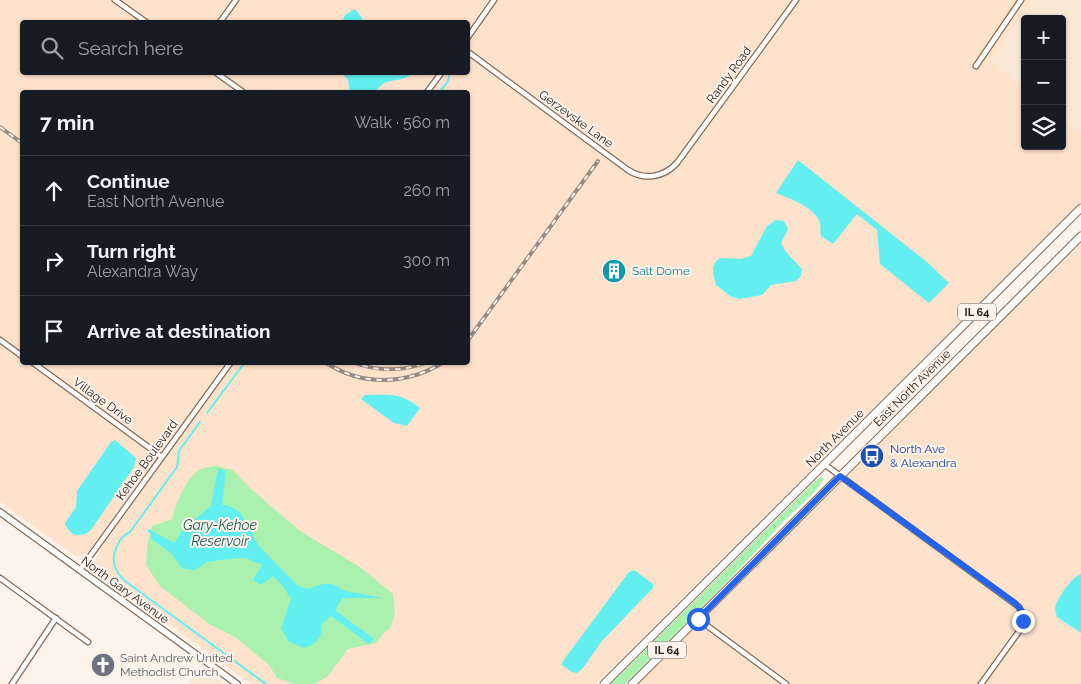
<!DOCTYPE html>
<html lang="en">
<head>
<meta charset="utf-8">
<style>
	body { margin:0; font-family:Raleway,sans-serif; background:#20242c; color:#f1f3f6 }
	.controls { position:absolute; right:15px; top:15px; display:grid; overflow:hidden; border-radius:5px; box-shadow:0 1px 4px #0004 }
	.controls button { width:45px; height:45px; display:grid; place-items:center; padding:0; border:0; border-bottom:1px solid #363941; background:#171b24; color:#f1f3f6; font:25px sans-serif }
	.stop { position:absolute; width:15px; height:15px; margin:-11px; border:4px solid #2563eb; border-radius:50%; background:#fff }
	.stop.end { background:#2563eb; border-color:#fff; box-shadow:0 1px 5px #0008 }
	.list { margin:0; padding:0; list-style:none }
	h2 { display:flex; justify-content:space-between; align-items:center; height:65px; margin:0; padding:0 20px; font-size:21px }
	h2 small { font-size:16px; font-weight:400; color:#9ea1a6 }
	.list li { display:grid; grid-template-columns:32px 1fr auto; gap:15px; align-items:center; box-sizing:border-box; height:70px; padding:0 20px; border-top:1px solid #363941 }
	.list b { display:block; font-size:19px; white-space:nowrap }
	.list p { margin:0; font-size:16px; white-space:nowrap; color:#9ea1a6 }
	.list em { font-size:16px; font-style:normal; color:#9ea1a6 }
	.icon { flex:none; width:28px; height:28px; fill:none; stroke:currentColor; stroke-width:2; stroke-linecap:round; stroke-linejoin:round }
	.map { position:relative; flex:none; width:1081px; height:684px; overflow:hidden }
	.search { position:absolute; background:#171b24; box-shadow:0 1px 4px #0004; left:20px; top:20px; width:450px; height:55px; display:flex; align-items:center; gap:12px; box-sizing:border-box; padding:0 18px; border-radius:5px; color:#9ea1a6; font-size:19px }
	.panel { position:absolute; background:#171b24; box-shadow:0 1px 4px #0004; left:20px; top:90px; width:450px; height:275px; border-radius:5px }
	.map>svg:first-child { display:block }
	.commercial { fill:#fae8d7 }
	.built { fill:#fee2cc }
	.green { fill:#aaf1af }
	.water { fill:#63eff0 }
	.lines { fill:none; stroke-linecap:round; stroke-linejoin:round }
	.stream { stroke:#63eff0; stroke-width:2 }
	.minor-casing { stroke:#846b57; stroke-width:7 }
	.tertiary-casing { stroke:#846b57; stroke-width:8 }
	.primary-casing { stroke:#846b57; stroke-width:9 }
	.minor { stroke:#fff; stroke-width:4.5 }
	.tertiary { stroke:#fff; stroke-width:5.5 }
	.primary { stroke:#fff; stroke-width:7 }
	.rail-casing { stroke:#958b82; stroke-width:4 }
	.rail { stroke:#fef3ea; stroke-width:2; stroke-dasharray:5.5; stroke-linecap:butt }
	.route { stroke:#2563eb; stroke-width:6 }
	.labels { text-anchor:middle; stroke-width:4; stroke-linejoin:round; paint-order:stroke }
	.shield { fill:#fef3ea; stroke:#655b53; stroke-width:1 }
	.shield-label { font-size:11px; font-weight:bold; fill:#241a12 }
	.street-label { font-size:12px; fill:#241a12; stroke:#fef3ea }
	.culture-label { font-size:12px; fill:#0d838f; stroke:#fef3ea; text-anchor:start }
	.transit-label { font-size:12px; fill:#164399; stroke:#fef3ea; text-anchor:start }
	.worship-label { font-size:12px; fill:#5b616d; stroke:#fef3ea; text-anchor:start }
	.water-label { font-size:14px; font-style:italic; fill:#1a5657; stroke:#fef3ea }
</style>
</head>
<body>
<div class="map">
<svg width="1081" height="684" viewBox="0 0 1081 684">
	<rect width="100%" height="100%" fill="#fef3ea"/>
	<path class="commercial" d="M1032 0H1081V132L1062 117V19H1025V88L991 61Z
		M200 667 224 684H188Z"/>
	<path class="built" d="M0 0H489L468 30V22H22V72L437 73 422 92H22V362L226 363 89 551 79 557 72 554 0 502Z
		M498 0H1032L991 61 1025 88V146H1062V117L1081 132V202L596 684H251L99 574 94 563 108 535 234 363 468 362V92H430L445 73 468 72V41Z
		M1081 243V684H636L845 476Z"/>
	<path class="green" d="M216 466 233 470 251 489 300 531 360 567 393 594 395 612 391 627 386 631 376 643 348 649 328 676 315 684H295L277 678 269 665 235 637 209 624 160 586 146 565 147 546 152 526 172 519C176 503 187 474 204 468 208 467 212 466 216 466Z
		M821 477 824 479C814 496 795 509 782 523 732 579 678 631 625 684H611L812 484Z"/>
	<path class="water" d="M353 10H356L365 22H342L345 15Z
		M342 73H413C400 85 385 75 376 92H350L348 80Z
		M798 160 927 262 949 283 929 303 880 264 877 230 857 214 833 244 821 236C820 231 821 224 819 220 810 205 791 199 776 193Z
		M776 220 784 221 788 229 781 243 786 252 802 269 801 276 796 281 771 285 762 295 739 299 730 296 716 285C713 274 710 265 720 258L741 259 751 256 767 226Z
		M365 395C389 395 400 392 420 408L407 426 394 423 361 399Z
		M115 440 136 458 134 467 91 530C81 539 69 536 65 523L76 507 77 491 111 442Z
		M218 468 226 471 222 505H227L239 511 250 528 258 545 298 586 307 589 323 584H332L345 591 383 598H343L335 610 374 639 369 644 331 616 322 624C322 638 317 644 304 648L289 642 281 628 291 599 281 584 273 576 261 585 253 580 262 565 245 558 228 559 207 562 195 570 182 568 172 554 150 538 152 535 147 531 149 529 174 543 184 528 211 506Z
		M634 570 653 584V588L602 641 583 668 577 673 572 672 562 665 563 661 629 572Z
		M1081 574V633L1057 617C1056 613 1054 609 1056 605 1059 596 1072 577 1081 574Z"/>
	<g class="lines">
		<path class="stream" d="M439 92C443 87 450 82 449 75L452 72
			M207 413 245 362
			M200 422 179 451 177 467 130 532C118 538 111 554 115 567 117 573 121 577 125 581L266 684"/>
		<g class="minor-casing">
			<path id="minor" d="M115 0 146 22
				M220 22 236 0
				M468 37 494 0
				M468 52 628 170C645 181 664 177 677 163L796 0
				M976 66 1021 0
				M215 72 243 92
				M427 92 442 72
				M0 340 22 356
				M32 362 162 457
				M824 464 1019 607 1023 616 1020 630 981 684
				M80 570 231 362
				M0 578 88 642
				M698 619 786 684
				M12 684 56 618"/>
		</g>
		<g class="tertiary-casing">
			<path id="tertiary" d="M0 512 237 684"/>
		</g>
		<g class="primary-casing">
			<path id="primary" d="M604 684 1081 208
				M632 684 1081 236"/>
		</g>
		<use href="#minor" class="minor"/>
		<use href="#tertiary" class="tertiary"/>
		<use href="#primary" class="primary"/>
		<g class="rail-casing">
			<path id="rail" d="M0 127 22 143
				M468 340 598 161
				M325 362C362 387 407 385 444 362
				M352 362C378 372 402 372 428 362"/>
		</g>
		<use href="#rail" class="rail"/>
	</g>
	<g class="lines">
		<path class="route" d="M698 619 840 476 1015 603 1022 611 1023 621"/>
	</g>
	<defs>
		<g id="building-disc" transform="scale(1.25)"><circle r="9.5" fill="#0f9aa8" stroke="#fef3ea"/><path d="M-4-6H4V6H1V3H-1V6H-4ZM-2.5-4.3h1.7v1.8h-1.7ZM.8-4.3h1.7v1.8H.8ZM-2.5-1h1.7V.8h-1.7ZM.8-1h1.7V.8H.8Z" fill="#fff"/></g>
		<g id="bus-disc" transform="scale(1.25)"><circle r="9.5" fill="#1a4fb4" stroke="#fef3ea"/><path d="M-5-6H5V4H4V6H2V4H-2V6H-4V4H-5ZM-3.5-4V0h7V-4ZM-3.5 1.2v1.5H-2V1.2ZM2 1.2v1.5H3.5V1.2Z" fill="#fff"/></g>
		<g id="church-disc" transform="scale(1.25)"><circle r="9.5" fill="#6b7280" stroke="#fef3ea"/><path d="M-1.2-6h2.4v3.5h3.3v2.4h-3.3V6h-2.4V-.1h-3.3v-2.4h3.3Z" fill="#fff"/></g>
	</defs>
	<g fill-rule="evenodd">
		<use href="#building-disc" x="614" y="271"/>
		<use href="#bus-disc" x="872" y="456"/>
		<use href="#church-disc" x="103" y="665"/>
	</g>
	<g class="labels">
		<g class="shield">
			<rect x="958" y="303.5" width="38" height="17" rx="4"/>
			<rect x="648" y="641.5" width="38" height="17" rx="4"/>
		</g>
		<g class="shield-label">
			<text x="977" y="316">IL 64</text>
			<text x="667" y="654">IL 64</text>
		</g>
		<g class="street-label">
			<text transform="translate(729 75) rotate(-54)" y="4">Randy Road</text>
			<text transform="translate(576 119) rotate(36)" y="4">Gerzevske Lane</text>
			<text transform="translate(912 388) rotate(-45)" y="4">East North Avenue</text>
			<text transform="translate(103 401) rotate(36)" y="4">Village Drive</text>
			<text transform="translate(835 438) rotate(-45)" y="4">North Avenue</text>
			<text transform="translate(147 460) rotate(-54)" y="4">Kehoe Boulevard</text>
			<text transform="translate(125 590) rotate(36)" y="4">North Gary Avenue</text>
		</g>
		<g class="culture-label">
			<text x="632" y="275">Salt Dome</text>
		</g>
		<g class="transit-label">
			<text x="890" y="453">North Ave<tspan x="890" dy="14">&amp; Alexandra</tspan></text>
		</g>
		<g class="worship-label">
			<text x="120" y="662">Saint Andrew United<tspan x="120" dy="14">Methodist Church</tspan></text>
		</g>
		<g class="water-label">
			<text x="220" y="530">Gary-Kehoe<tspan x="220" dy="16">Reservoir</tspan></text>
		</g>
	</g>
</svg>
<div class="controls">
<button>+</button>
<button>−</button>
<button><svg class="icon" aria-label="layers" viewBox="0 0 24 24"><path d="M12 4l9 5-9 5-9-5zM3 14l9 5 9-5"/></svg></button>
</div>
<div class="stop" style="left:698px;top:619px"></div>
<div class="stop end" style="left:1023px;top:621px"></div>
<div class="search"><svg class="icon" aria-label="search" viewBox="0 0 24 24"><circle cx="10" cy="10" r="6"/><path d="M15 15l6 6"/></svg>Search here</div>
<section class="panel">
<h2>7 min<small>Walk · 560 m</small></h2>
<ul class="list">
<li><svg class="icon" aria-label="ahead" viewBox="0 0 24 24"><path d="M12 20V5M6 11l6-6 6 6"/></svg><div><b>Continue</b><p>East North Avenue</p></div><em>260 m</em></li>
<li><svg class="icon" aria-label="right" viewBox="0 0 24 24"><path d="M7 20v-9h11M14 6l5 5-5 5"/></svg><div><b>Turn right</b><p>Alexandra Way</p></div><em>300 m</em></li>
<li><svg class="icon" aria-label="arrive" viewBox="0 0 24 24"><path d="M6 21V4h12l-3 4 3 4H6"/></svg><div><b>Arrive at destination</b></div></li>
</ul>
</section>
</div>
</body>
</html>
